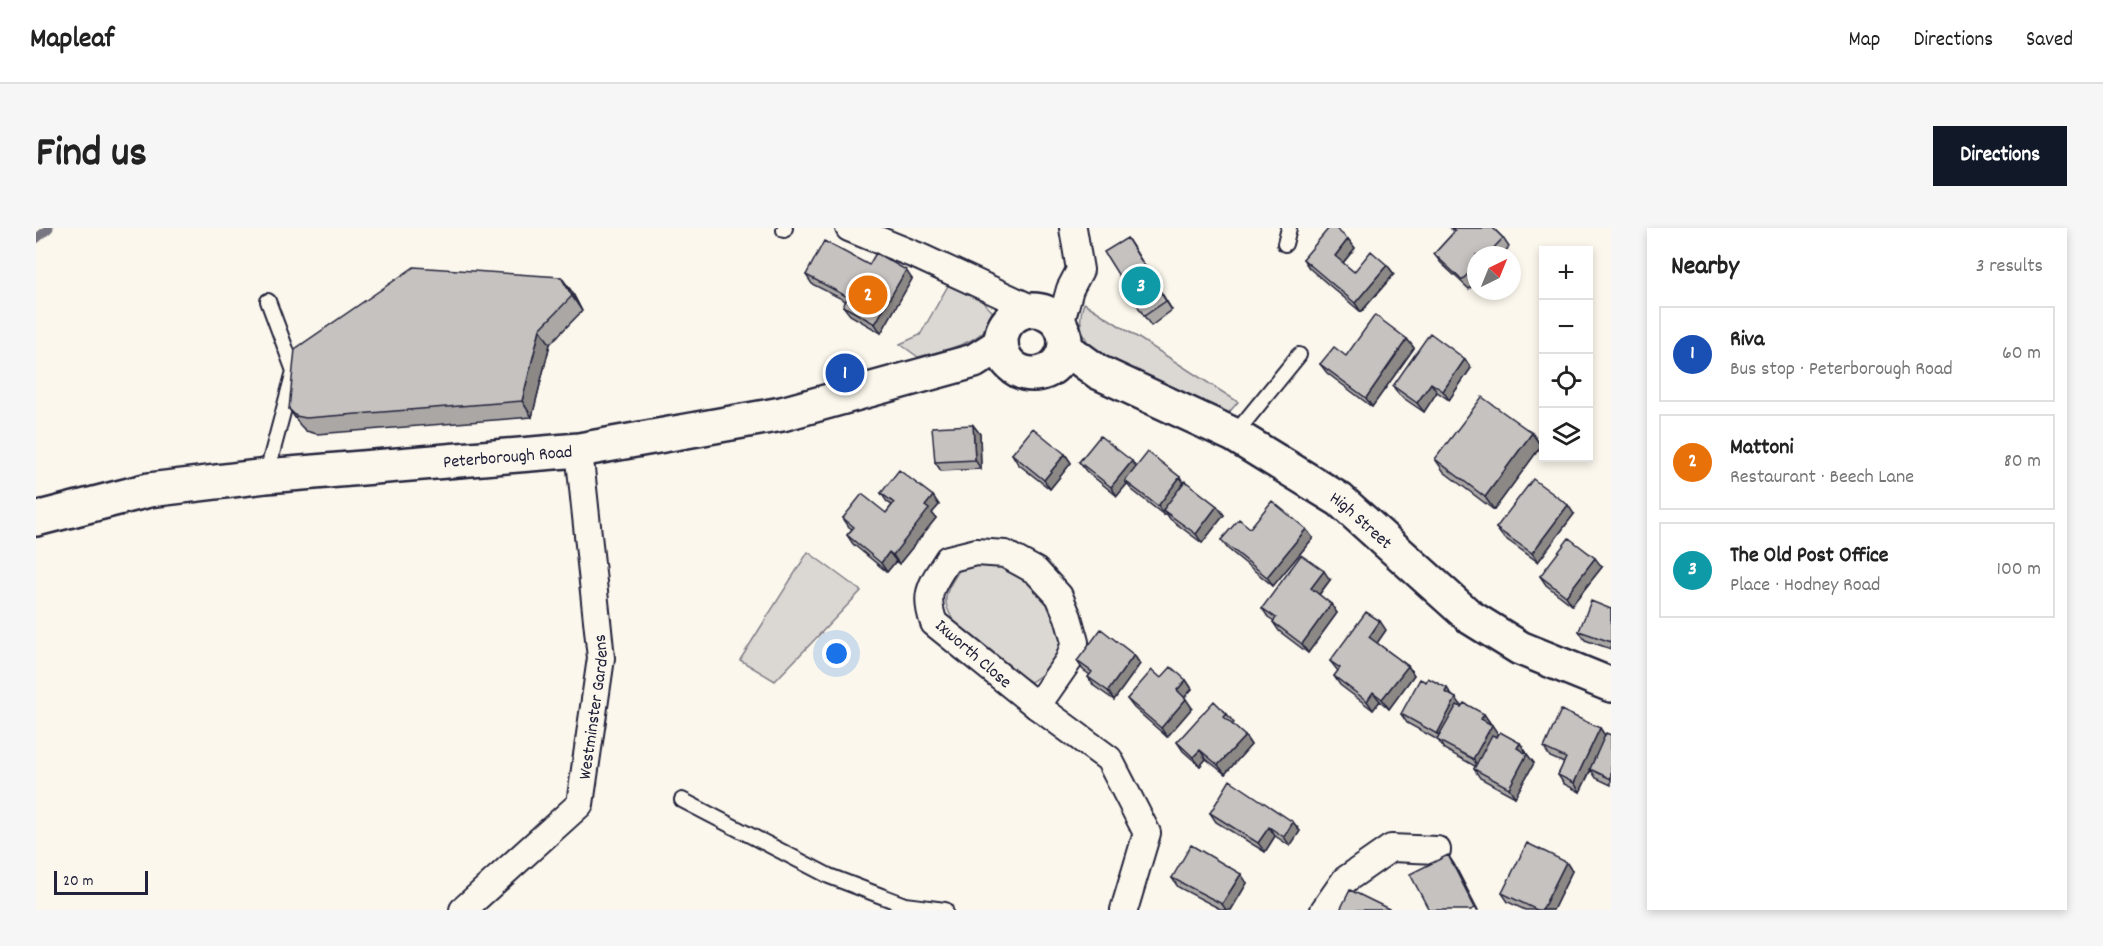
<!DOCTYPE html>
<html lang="en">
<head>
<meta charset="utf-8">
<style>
	body { margin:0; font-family:Dekko,sans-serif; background:#f6f6f6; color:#222 }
	.controls { position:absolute; right:18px; top:18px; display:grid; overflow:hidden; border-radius:0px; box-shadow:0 3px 9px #0003 }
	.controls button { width:54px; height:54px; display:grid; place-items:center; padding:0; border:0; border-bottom:2px solid #e0e0e0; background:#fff; color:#222; font:30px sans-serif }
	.compass { position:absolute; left:1431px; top:18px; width:54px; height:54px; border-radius:50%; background:#fff; box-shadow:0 3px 9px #0003; rotate:43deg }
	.scale { position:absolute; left:18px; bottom:15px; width:94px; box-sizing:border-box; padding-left:6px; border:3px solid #22223b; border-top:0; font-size:16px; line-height:21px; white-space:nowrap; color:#22223b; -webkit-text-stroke:4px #fbf7ec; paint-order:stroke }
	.you { position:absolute; left:801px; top:426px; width:21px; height:21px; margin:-15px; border:4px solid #fff; border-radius:50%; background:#1a73e8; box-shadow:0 0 0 9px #1a73e833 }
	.badge { display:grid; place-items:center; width:39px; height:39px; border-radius:50%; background:#111827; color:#fff; font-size:20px; font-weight:700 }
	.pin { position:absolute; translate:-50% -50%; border:3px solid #fff; box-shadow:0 2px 6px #0006 }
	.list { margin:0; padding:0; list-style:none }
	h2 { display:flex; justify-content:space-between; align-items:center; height:78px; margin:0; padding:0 24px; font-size:26px }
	h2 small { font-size:20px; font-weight:400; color:#767676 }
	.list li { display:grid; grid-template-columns:39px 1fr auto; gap:18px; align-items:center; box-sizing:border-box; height:96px; margin:0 12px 12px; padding:0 12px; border:2px solid #e0e0e0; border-radius:0px }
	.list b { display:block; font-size:22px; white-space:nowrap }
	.list p { margin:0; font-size:20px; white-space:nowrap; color:#767676 }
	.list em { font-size:20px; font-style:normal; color:#767676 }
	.icon { flex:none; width:33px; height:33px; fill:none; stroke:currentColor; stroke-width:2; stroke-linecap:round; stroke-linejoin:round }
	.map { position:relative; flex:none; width:1575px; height:682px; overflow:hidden; border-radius:0px }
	header { display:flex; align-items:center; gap:36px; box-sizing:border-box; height:84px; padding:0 30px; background:#fff; border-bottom:2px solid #e0e0e0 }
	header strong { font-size:28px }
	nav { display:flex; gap:33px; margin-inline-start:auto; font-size:21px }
	.intro { display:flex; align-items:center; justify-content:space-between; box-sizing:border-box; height:144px; padding:0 36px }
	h1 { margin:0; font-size:42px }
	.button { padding:15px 27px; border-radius:0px; background:#111827; color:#fff; font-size:21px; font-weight:700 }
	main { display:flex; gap:36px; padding:0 36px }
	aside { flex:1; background:#fff; border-radius:0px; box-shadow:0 3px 9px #0003 }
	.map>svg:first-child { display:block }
	.green { fill:#dbd8d3; stroke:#7e7d87; stroke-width:1.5 }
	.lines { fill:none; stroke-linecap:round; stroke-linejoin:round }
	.stream { stroke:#787681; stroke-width:9 }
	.lane-casing { stroke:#22223b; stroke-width:18 }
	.street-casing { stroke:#22223b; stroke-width:30 }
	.secondary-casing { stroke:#22223b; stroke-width:38 }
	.lane { stroke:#fbf7ec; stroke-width:14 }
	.street { stroke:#fbf7ec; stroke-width:26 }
	.secondary { stroke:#fbf7ec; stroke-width:33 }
	.wall { fill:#aaa7a5; stroke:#22223b; stroke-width:1.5 }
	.shaded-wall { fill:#8b8886; stroke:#22223b; stroke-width:1.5 }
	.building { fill:#c6c2c0; stroke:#22223b; stroke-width:1.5 }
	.labels { text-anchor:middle; stroke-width:4.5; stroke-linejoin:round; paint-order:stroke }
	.street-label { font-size:18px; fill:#22223b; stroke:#fbf7ec }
</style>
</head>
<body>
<header>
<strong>Mapleaf</strong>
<nav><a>Map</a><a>Directions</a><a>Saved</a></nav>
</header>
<div class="intro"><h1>Find us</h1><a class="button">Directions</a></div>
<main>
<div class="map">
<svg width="1575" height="682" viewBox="0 0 1575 682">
	<rect width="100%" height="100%" fill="#fbf7ec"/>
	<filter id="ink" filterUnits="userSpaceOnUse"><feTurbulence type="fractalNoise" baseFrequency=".0167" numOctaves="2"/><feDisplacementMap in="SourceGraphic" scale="12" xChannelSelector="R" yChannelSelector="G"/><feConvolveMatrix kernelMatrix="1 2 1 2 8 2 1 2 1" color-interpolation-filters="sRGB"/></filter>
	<g filter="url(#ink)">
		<path class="green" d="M913 56 946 73 956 83C955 116 906 122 882 129L864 116 884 107Z
			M1048 75 1202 174 1190 188 1068 130C1049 117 1039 98 1048 75Z
			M772 324 825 363 739 453 704 432Z
			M951 334C961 337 973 339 982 344 1004 354 1035 396 1027 421 1022 437 1008 445 995 454 970 438 915 405 910 375 908 363 919 350 924 341Z"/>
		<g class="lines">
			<path class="stream" d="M0 11 13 0"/>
			<g class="lane-casing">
				<path id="lane" d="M748 2 749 0
					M1249 16 1253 0
					M1198 207 1263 127
					M230 248 258 143 232 73
					M646 572 793 648 869 677 909 682"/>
			</g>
			<g class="street-casing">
				<g id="street">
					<path d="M813 0 884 29 997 81"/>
					<path d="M1024 97 1034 61 1044 42 1037 0"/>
					<path d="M940 324 969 326 1000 343 1023 368 1032 389 1039 414 1033 432 1001 478 898 395C887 365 896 357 912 331Z"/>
					<path d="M1001 478 1073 531 1111 605 1088 682"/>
					<path id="s1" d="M427 682 544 576 565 430 543 222"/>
					<path d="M1288 682 1309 652 1355 620 1401 622"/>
				</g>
			</g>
			<g class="secondary-casing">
				<g id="secondary">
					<circle cx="997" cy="114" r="32"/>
					<path id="s2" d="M1029 120 1062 144 1198 207 1304 272 1434 389 1484 420 1575 457"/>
					<path id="s3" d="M0 291 113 262 230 248 543 222 746 186 938 133 965 116"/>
				</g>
			</g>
			<use href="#lane" class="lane"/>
			<use href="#street" class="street"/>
			<use href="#secondary" class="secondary"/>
		</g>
		<path class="wall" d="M1414 0H1457L1467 10 1473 19 1466 27H1440V54L1433 61 1405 35 1398 26 1418 4Z
			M1091 10 1136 82 1115 98 1108 88Z
			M1312 11 1319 20 1307 35 1318 44 1351 37 1358 46 1325 84 1273 40 1267 31Z
			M833 37 876 51 845 105 814 87 807 78 810 73 776 56 770 47Z
			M525 49 536 64 546 83 514 116 496 189 281 206 270 203 264 197 253 181Z
			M1371 111 1378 120 1336 179 1291 145 1284 136 1310 128Z
			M1435 140 1413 172 1401 164 1388 184 1363 167 1357 158Z
			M937 197 944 206 945 241 905 243 899 234Z
			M1496 205 1505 218 1458 282 1408 244 1399 231Z
			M976 226H1029L1035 235 1014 261 982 236Z
			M1043 234 1100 239 1148 254 1181 278 1188 287 1166 315 1134 291 1130 285 1128 287 1096 262 1091 256 1081 268 1050 243Z
			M845 265 897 268 903 277 896 285 900 290 863 336 860 333 851 344 817 316 811 307 816 301 813 299 807 290 850 285 856 277 851 274Z
			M1538 286 1502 334 1467 309 1460 300Z
			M1214 300 1277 310 1237 358 1192 321 1185 312Z
			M1566 339 1536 377 1510 357 1504 348Z
			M1294 352 1283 367 1295 376 1301 385 1272 425 1243 403 1237 394 1238 393 1232 389 1226 380Z
			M1575 381V421L1549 412 1543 403Z
			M1350 402 1341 415 1372 438 1378 447 1353 481 1344 473 1337 482 1304 457 1298 448 1302 443 1294 433Z
			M1098 427 1104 436 1078 472 1058 458 1052 449 1054 447 1047 442 1041 433Z
			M1125 450 1150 452 1156 461 1148 470 1156 480 1131 509 1098 480 1091 471Z
			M1390 454 1417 468 1426 478 1448 486 1462 506 1460 509 1484 515 1490 524V525L1498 535 1479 569 1444 550 1438 541 1439 538 1408 521 1402 512 1371 495 1365 486Z
			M1191 486 1198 495 1196 497 1209 508 1215 517 1189 546 1170 531 1164 538 1147 523 1141 514Z
			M1564 500 1569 508 1575 507V557L1560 550 1555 542 1544 564 1528 556 1522 547 1528 535 1514 529 1508 520Z
			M1174 585 1257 594 1264 603 1254 618 1239 608 1229 624 1180 594Z
			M1530 634 1536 643 1517 682H1489L1472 674 1466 665Z
			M1136 650 1211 655 1195 682H1186L1142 659Z"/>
		<path class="shaded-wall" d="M1091 10 1097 19 1136 82 1130 73Z
			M1312 11 1319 20 1305 37 1299 28Z
			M1351 37 1358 46 1325 84 1319 75Z
			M870 42 876 51 845 105 839 96Z
			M525 49 536 64 546 83 536 68Z
			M504 101 514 116 496 189 486 173Z
			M1371 111 1378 120 1336 179 1330 170Z
			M1429 131 1435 140 1413 172 1407 163Z
			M1395 155 1401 164 1388 184 1381 175Z
			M937 197 944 206 945 241 939 232Z
			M1496 205 1505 218 1458 282 1449 269Z
			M1029 226 1035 235 1014 261 1008 252Z
			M1096 233 1102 242 1089 253 1091 256 1081 268 1075 259Z
			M1144 249 1150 258 1127 282 1130 285 1128 287 1122 278Z
			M897 268 903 277 896 285 900 290 863 336 857 327 889 278Z
			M1532 277 1538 286 1502 334 1496 325Z
			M1181 278 1188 287 1166 315 1160 306Z
			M1270 301 1277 310 1237 358 1231 349Z
			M853 324 860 333 851 344 845 335Z
			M1559 330 1566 339 1536 377 1530 368Z
			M1288 343 1294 352 1281 369 1275 360Z
			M1295 376 1301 385 1272 425 1266 416Z
			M1344 393 1350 402 1339 418 1333 409Z
			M1098 427 1104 436 1078 472 1072 463Z
			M1372 438 1378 447 1353 481 1346 471Z
			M1150 452 1156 461 1147 471 1141 462Z
			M1411 460 1417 469 1409 464Z
			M1337 464 1344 473 1337 482 1331 473Z
			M1420 470 1427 480 1407 515 1401 506Z
			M1150 471 1156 480 1131 509 1125 500Z
			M1448 486 1454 495 1452 500 1445 491Z
			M1456 497 1462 506 1443 540 1437 531Z
			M1564 500 1570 509 1544 564 1538 555Z
			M1209 508 1215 517 1189 546 1182 537Z
			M1484 515 1490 524 1487 530 1481 520Z
			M1164 522 1170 531 1164 538 1157 529Z
			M1491 526 1498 535 1479 569 1473 560Z
			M1257 594 1264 603 1254 618 1248 609Z
			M1233 599 1239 608 1229 624 1222 615Z
			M1412 627 1418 636 1442 682H1441L1439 680Z
			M1530 634 1536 643 1517 682H1506Z
			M1205 646 1211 655 1195 682H1190L1186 676Z"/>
		<path class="building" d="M1293 0H1299L1312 11 1299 28 1318 44 1335 23 1351 37 1319 75 1267 31Z
			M1416 0H1457L1467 10 1451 27H1440V38L1426 52 1398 26 1419 3Z
			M1091 10 1130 73 1108 88 1068 24Z
			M788 13 833 37 840 25 870 42 839 96 807 78 812 69 770 47Z
			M378 39 525 49 536 68 504 101 486 173 270 190 260 188 253 181 259 121Z
			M1339 87 1371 111 1330 170 1284 136 1298 119 1310 128Z
			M1394 105 1429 131 1407 163 1395 155 1381 175 1357 158Z
			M1446 169 1496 205 1449 269 1399 231Z
			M937 197 939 232 899 234 896 199Z
			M997 200 1029 226 1008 252 976 226Z
			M1064 208 1096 233 1075 259 1043 234Z
			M1112 224 1144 249 1122 278 1089 253Z
			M863 242 897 268 889 278 893 281 857 327 853 324 845 335 811 307 818 299 807 290 826 266 850 285 858 275 845 265Z
			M1497 251 1532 277 1496 325 1460 300Z
			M1149 253 1181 278 1160 306 1127 282Z
			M1236 273 1270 301 1231 349 1185 312 1203 291 1214 300Z
			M1533 310 1559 330 1530 368 1504 348Z
			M1265 327 1288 343 1275 360 1295 376 1266 416 1237 394 1240 390 1226 380Z
			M1555 373 1575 381V414L1543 403Z
			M1330 384 1344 393 1333 409 1372 438 1346 471 1337 464 1331 473 1298 448 1304 440 1294 433Z
			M1065 401 1098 427 1072 463 1052 449 1056 444 1041 433Z
			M1135 439 1150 452 1141 462 1150 471 1125 500 1091 471 1116 442 1125 450Z
			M1392 450 1411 460 1409 464 1420 470 1401 506 1365 486 1384 451 1390 454Z
			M1178 473 1191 486 1188 489 1209 508 1182 537 1164 522 1157 529 1141 514Z
			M1428 475 1448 486 1445 491 1456 497 1437 531 1401 512 1421 477 1425 479Z
			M1525 482 1564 500 1538 555 1522 547 1530 530 1508 520Z
			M1464 504 1484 515 1481 520 1491 526 1473 560 1438 541 1456 507 1461 509Z
			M1570 505 1575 507V551L1554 541Z
			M1194 552 1257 594 1248 609 1233 599 1222 615 1174 585Z
			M1491 615 1530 634 1506 682H1501L1466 665Z
			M1155 617 1205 646 1186 676 1136 650Z
			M1412 627 1439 680 1435 682H1393L1374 646Z
			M1314 662 1355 682H1304Z"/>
	</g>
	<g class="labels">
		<g class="street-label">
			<text dy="6" stroke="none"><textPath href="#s3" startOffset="477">Peterborough Road</textPath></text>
			<text dy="6" stroke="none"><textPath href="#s2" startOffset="344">High Street</textPath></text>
			<text transform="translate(938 425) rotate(41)" y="6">Ixworth Close</text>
			<text dy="6" stroke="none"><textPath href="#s1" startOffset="256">Westminster Gardens</textPath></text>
		</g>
	</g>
</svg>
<div class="controls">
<button>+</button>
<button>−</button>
<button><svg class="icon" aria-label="locate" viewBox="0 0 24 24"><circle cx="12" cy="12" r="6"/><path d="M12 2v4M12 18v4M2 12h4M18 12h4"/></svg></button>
<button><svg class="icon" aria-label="layers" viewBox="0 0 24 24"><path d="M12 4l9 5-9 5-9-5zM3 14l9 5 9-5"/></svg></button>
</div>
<svg class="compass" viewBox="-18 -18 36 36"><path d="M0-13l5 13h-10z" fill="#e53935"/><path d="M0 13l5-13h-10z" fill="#767676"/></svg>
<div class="scale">20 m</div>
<div class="you"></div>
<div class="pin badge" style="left:809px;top:145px;background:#1a4fb4">1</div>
<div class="pin badge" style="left:832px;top:67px;background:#e8710a">2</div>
<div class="pin badge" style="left:1105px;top:58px;background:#0f9aa8">3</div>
</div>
<aside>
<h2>Nearby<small>3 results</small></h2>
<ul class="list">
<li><span class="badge" style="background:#1a4fb4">1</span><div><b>Riva</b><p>Bus stop · Peterborough Road</p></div><em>60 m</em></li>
<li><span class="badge" style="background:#e8710a">2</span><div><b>Mattoni</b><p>Restaurant · Beech Lane</p></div><em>80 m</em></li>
<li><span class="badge" style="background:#0f9aa8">3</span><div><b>The Old Post Office</b><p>Place · Hodney Road</p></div><em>100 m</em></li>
</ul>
</aside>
</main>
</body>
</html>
